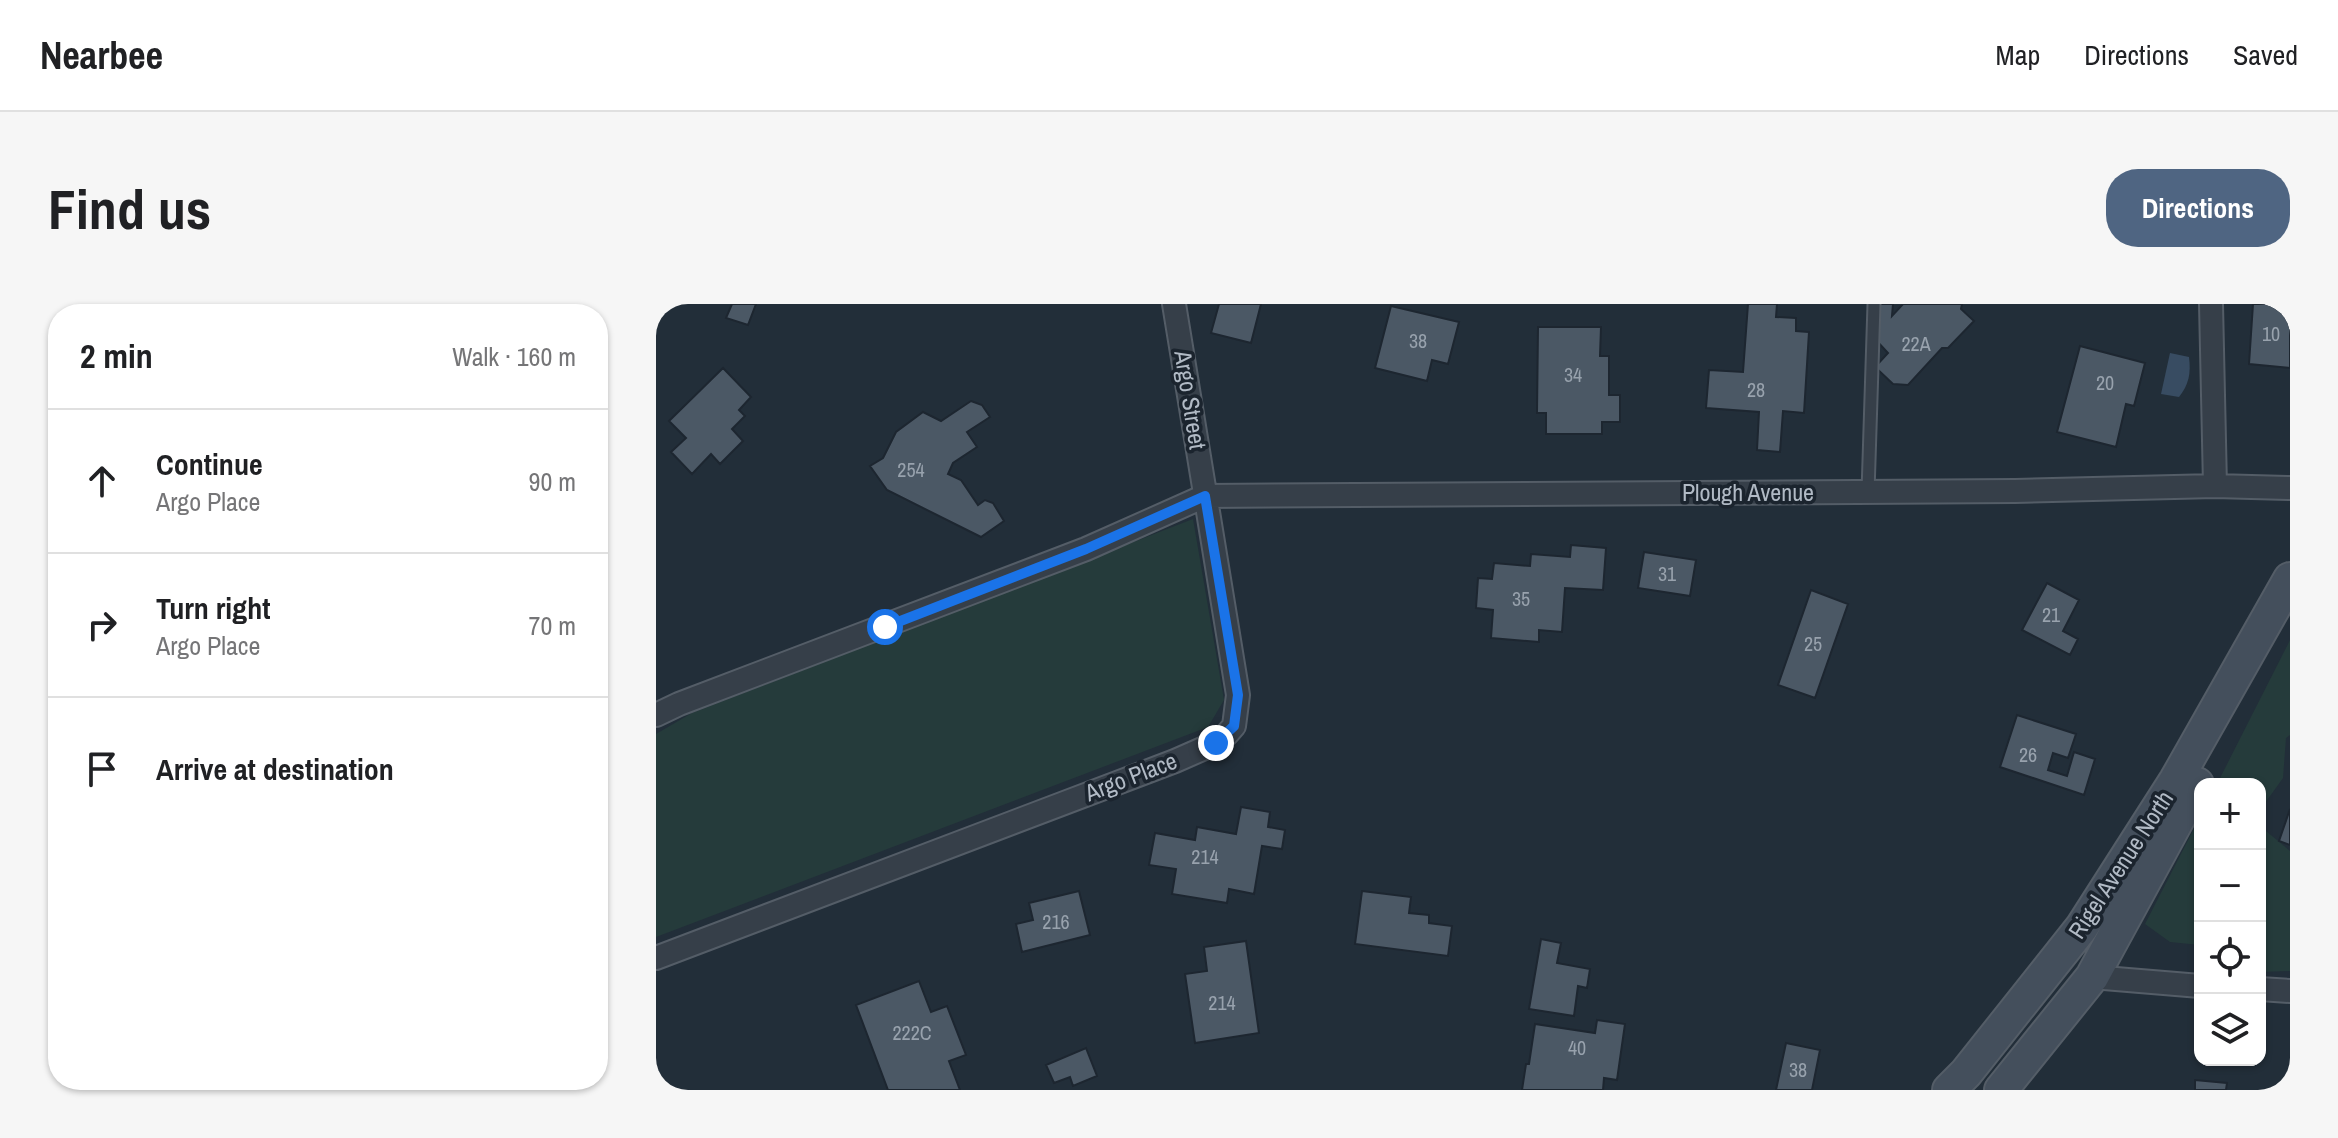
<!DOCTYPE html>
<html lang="en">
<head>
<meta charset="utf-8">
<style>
	body { margin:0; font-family:"Archivo Narrow",sans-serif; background:#f6f6f6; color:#202124 }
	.controls { position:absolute; right:24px; bottom:24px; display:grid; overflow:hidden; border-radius:16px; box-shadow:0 2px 6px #0004 }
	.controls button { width:72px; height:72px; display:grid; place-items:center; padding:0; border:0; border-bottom:2px solid #e0e0e0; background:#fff; color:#202124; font:40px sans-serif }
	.stop { position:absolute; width:24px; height:24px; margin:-18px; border:6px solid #1a73e8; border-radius:50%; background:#fff }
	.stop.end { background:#1a73e8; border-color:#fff; box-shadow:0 2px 8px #0008 }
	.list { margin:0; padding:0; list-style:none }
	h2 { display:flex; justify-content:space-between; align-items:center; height:104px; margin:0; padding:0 32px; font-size:34px }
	h2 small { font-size:26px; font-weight:400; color:#757577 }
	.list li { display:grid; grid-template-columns:52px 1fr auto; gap:24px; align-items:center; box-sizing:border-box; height:144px; padding:0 32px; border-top:2px solid #e0e0e0 }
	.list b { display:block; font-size:30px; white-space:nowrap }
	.list p { margin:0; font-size:26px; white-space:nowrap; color:#757577 }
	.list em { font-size:26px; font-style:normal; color:#757577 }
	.icon { flex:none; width:44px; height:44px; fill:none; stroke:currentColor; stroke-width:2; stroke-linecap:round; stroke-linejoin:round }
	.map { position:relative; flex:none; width:1634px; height:786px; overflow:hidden; border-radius:32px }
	header { display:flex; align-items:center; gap:48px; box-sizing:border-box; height:112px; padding:0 40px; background:#fff; border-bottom:2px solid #e0e0e0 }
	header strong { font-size:38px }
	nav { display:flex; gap:44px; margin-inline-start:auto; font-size:28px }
	.intro { display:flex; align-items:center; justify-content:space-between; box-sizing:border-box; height:192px; padding:0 48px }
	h1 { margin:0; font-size:56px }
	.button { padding:20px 36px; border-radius:32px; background:#4f6582; color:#fff; font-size:28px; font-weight:700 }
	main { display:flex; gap:48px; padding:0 48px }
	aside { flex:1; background:#fff; border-radius:32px; box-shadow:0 2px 6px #0004 }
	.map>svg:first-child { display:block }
	.green { fill:#253b3b }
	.water { fill:#384c62 }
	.building { fill:#4b5865; stroke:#1d2630; stroke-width:2 }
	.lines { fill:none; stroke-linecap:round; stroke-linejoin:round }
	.service-casing { stroke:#545d67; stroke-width:15 }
	.minor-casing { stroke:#545d67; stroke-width:26 }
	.secondary-casing { stroke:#545d67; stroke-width:36 }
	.service { stroke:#363f49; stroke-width:11 }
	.minor { stroke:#363f49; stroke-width:22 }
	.secondary { stroke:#444f5c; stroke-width:32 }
	.route { stroke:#1a73e8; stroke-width:10 }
	.labels { text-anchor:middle; stroke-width:7; stroke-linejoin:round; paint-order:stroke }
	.number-label { font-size:20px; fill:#98a2ad }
	.street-label { font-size:24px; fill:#b1bac5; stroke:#1b242e }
</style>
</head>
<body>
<header>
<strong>Nearbee</strong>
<nav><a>Map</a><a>Directions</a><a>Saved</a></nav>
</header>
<div class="intro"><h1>Find us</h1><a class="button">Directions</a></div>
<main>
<aside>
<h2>2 min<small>Walk · 160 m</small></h2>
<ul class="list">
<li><svg class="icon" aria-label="ahead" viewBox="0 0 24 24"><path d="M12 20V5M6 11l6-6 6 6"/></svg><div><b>Continue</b><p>Argo Place</p></div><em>90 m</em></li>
<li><svg class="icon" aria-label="right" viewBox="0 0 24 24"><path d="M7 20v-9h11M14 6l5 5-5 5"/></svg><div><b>Turn right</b><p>Argo Place</p></div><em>70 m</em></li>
<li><svg class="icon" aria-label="arrive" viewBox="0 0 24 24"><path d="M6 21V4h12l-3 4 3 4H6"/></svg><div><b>Arrive at destination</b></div></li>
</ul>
</aside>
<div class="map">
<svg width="1634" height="786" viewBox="0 0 1634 786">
	<rect width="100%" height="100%" fill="#222e39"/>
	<path class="green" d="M537 215 568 396 552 423 0 633V430L36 409Z
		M1634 336V431L1630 434 1627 474 1604 506 1610 527 1634 547V667L1604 668V480H1561Z
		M1544 513V641L1514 638 1489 620Z"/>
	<path class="water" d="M1514 49 1533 53C1535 70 1533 80 1523 93L1505 90Z"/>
	<path class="building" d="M76 0H100L92 21 70 14Z
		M563 0H605L595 39 555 29Z
		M1092 0H1121L1120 13 1140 14V27L1153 28 1148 109 1127 107 1124 148 1101 146 1103 108 1050 104 1053 66 1087 68Z
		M1220 0H1237L1236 12 1247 0H1306L1305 5 1318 17 1292 44H1286L1252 81 1237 80 1219 63 1232 49 1219 35Z
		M1597 0H1634V64L1593 60Z
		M735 2 803 18 792 60 776 56 771 77 719 64Z
		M882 23H945L944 52H953V91H964V118H946V130H890V109H881Z
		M1424 42 1489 59 1478 102 1470 100 1460 143 1401 128Z
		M67 64 95 93 83 106 89 112 76 125 87 137 64 160 55 150 36 170 15 148 30 134 13 117Z
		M315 97 326 101 334 113 311 128 321 143 297 159 292 170 305 176 322 201 329 196 337 199 348 217 325 233 231 186 214 162 227 154 240 128 267 108 285 117Z
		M915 241 950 244 947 286 909 284 906 328 883 326V338L835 334 837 306 820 304 822 274 836 275 838 259 874 262 875 250 914 253Z
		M988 248 1040 256 1034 292 982 284Z
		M1391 279 1423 296 1407 327 1422 335 1414 351 1366 326Z
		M1155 286 1192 300 1159 394 1122 381Z
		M1361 411 1420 430 1412 454 1397 449 1392 466 1411 472 1418 448 1439 455 1428 491 1344 463Z
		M585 503 614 508 612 523 629 526 626 545 606 542 598 590 573 585 571 599 516 590 520 565 493 561 499 529 539 536 541 523 580 530Z
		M1634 505V541L1623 537Z
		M423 587 434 631 366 648 360 620 377 616 373 599Z
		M706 587 755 593 753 609 773 611V619L796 622 792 652 699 640Z
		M885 635 905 639 901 659 934 665 931 684 922 682 918 712 873 705Z
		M590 637 603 729 539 739 529 670 551 667 548 643Z
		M263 677 275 708 291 702 310 751 293 757 304 786H232L200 701Z
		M941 716 969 720 961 776 948 774 947 786H866L870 760H873L879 720 939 729Z
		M1130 739 1164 746 1156 786H1120Z
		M430 744 441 772 417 782 414 773 398 779 390 761Z
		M1539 776 1571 779 1570 786H1539Z"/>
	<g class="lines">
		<g class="service-casing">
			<path id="service" d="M1212 188 1218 0"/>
		</g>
		<g class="minor-casing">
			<path id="minor" d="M1555 0 1559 182
				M0 411 23 400 430 245 549 192 1359 187 1559 182 1634 184
				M0 654 519 457 560 439 571 430 578 422 582 391 518 0
				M1436 673 1544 682
				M1604 685 1634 687"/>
		</g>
		<g class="secondary-casing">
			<path id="secondary" d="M1293 786 1310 769 1426 623 1520 476 1634 275
				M1345 786 1436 673 1541 480"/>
		</g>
		<use href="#service" class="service"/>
		<use href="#minor" class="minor"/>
		<use href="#secondary" class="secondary"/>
	</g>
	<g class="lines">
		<path class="route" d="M229 323 430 245 549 192 582 391 578 422 560 439"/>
	</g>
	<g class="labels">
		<g class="number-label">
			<text x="1615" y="37">10</text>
			<text x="762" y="44">38</text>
			<text x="1260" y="47">22A</text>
			<text x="917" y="78">34</text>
			<text x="1449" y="86">20</text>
			<text x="1100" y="93">28</text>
			<text x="255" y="173">254</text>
			<text x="1011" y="277">31</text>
			<text x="865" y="302">35</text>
			<text x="1395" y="318">21</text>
			<text x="1157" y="347">25</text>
			<text x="1372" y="458">26</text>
			<text x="549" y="560">214</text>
			<text x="400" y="625">216</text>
			<text x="566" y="706">214</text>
			<text x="256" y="736">222C</text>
			<text x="921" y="751">40</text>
			<text x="1142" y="773">38</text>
		</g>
		<g class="street-label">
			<text transform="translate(534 96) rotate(81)" y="8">Argo Street</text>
			<text x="1092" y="197">Plough Avenue</text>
			<text transform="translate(475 473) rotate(-21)" y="8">Argo Place</text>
			<text transform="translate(1465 561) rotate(-57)" y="8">Rigel Avenue North</text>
		</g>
	</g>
</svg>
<div class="controls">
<button>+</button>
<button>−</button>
<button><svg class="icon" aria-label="locate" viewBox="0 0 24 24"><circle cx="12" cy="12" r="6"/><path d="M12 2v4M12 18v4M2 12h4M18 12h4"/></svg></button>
<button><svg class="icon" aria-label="layers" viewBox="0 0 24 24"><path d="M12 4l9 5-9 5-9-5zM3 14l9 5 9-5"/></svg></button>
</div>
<div class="stop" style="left:229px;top:323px"></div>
<div class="stop end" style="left:560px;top:439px"></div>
</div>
</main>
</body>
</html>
